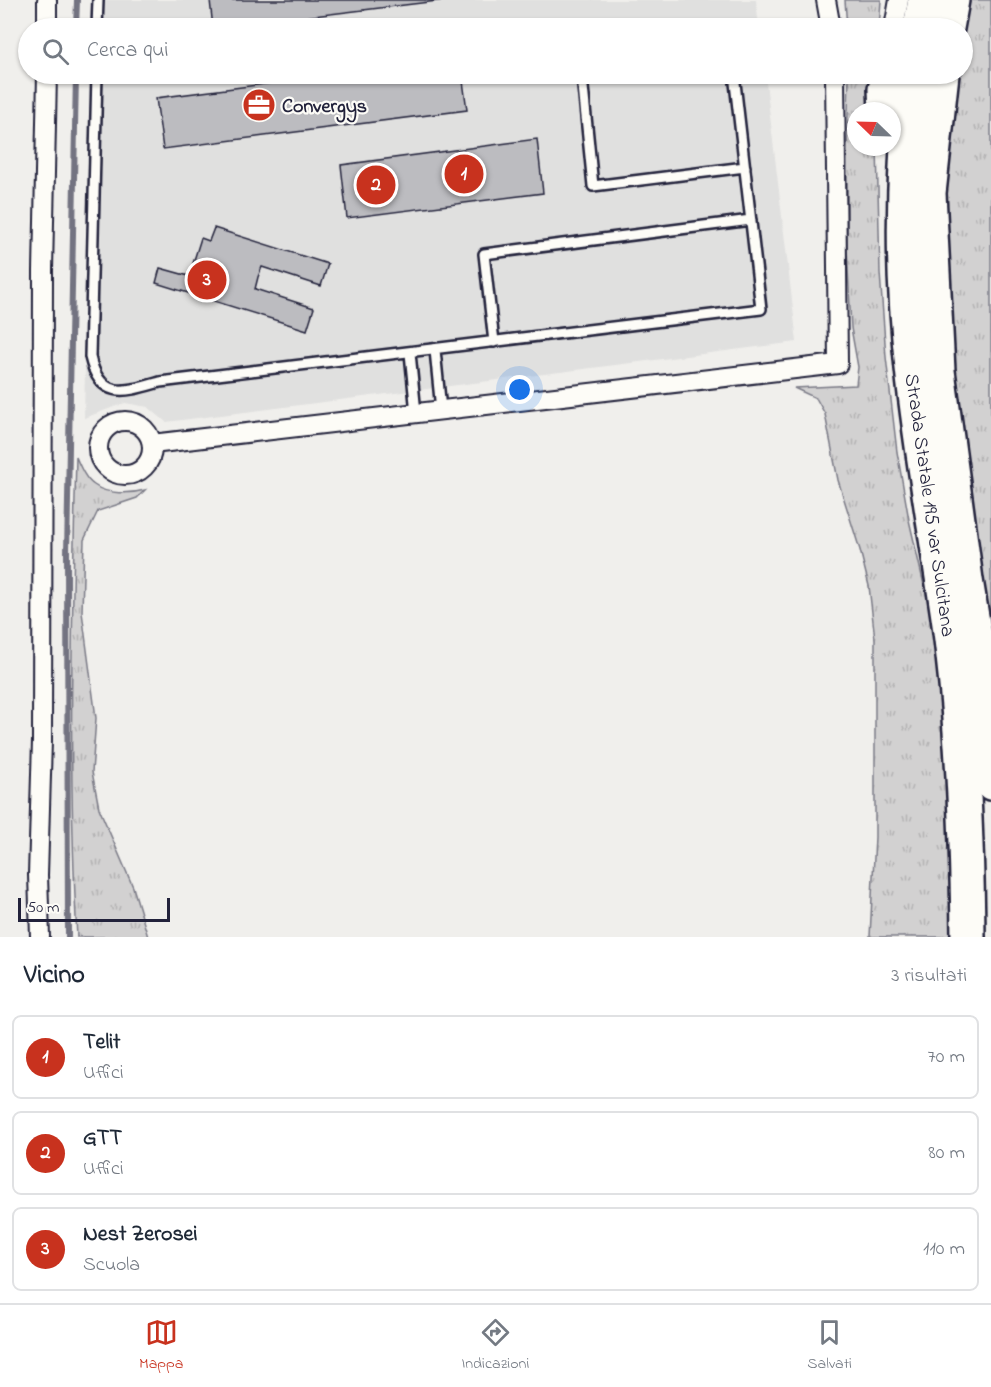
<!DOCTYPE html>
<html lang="it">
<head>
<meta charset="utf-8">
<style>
	body { margin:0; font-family:"Indie Flower",sans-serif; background:#f6f6f7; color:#1f2937 }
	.compass { position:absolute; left:847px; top:102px; width:54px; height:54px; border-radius:50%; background:#fff; box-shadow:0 2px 4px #0004; rotate:293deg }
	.scale { position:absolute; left:18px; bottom:15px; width:152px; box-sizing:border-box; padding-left:6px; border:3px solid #22223b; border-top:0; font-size:16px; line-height:21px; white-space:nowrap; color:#22223b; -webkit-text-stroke:4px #fdfcf7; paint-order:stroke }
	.you { position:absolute; left:520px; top:390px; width:21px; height:21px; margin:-15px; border:4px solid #fff; border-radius:50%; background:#1a73e8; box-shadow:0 0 0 9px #1a73e833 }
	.badge { display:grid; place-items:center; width:39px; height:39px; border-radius:50%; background:#c8321e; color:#fff; font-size:20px; font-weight:700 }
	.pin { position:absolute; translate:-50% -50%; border:3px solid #fff; box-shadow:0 2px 6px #0006 }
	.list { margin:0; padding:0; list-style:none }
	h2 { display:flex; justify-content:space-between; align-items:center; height:78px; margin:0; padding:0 24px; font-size:26px }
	h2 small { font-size:20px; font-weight:400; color:#747a83 }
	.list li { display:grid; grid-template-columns:39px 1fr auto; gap:18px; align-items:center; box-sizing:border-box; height:84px; margin:0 12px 12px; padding:0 12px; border:2px solid #e0e1e3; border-radius:9px }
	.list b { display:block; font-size:22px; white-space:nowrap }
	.list p { margin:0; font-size:20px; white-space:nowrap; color:#747a83 }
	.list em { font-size:20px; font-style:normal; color:#747a83 }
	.icon { flex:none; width:33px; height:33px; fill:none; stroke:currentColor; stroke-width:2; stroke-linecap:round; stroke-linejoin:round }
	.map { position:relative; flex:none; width:991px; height:937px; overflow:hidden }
	.search { position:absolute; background:#fff; box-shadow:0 2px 4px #0004; left:18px; right:18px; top:18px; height:66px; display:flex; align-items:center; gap:15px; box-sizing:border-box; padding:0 21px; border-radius:33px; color:#747a83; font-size:22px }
	.sheet { height:366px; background:#fff }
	nav { display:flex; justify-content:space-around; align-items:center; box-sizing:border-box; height:84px; border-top:2px solid #e0e1e3; background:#fff; font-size:16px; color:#747a83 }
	nav a { display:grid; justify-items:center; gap:3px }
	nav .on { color:#c8321e }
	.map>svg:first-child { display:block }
	.built { fill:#e0e0df }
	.grass { fill:url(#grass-tufts); stroke:#7a7a86; stroke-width:1.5 }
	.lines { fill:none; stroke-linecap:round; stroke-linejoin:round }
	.stream { stroke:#737381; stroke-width:6 }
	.building { fill:#bcbcc0; stroke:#22223b; stroke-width:1.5 }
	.lane-casing { stroke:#22223b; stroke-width:14 }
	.street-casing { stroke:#22223b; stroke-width:22 }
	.highway-casing { stroke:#22223b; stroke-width:38 }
	.lane { stroke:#fdfcf7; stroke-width:9 }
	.street { stroke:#fdfcf7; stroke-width:18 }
	.highway { stroke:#fdfcf7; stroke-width:33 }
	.labels { text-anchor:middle; stroke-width:4.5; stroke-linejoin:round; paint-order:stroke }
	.poi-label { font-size:20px; font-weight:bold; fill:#22223b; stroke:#fdfcf7; text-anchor:start }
	.street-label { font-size:20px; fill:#22223b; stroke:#fdfcf7 }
</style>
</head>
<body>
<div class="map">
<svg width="991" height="937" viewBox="0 0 991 937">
	<defs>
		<pattern id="grass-tufts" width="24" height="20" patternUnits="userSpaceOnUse" patternTransform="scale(1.5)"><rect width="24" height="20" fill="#d2d1d1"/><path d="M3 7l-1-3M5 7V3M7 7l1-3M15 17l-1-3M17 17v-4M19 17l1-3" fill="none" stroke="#b4b3b4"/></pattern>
	</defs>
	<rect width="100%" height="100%" fill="#f0efec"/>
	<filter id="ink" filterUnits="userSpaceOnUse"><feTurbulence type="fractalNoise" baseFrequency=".0167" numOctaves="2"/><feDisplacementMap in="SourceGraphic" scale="12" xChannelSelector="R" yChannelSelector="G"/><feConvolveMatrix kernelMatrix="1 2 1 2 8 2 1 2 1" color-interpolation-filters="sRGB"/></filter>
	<g filter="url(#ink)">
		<path class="built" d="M92 0H756L759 28H92Z
			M91 74H765L797 342 166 422 148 407 125 403 84 418Z"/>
		<path class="grass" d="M845 0H881L879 28H847Z
			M966 0H991V651L957 414 942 190 954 74H962V28Z
			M849 74H876V111H856V147H877L880 273 886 357 897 452 909 520 924 585 934 616 951 799 953 937H870L875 837V639L869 586 860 550 838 480 825 414 816 398 794 388 856 385 858 367 851 328 847 248V154Z
			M76 457C80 466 85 479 94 485 107 495 130 494 145 490L137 498 98 511 84 540 82 612 96 718 92 772 99 808 133 887 148 937H77C68 777 72 617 76 457Z"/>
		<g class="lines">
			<path class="stream" d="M76 28 77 0
				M68 937 67 553 76 74"/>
		</g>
		<path class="building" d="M210 0H446L213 28Z
			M342 74H462L467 110 163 149 156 98Z
			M537 139 543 193 347 218 341 165Z
			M214 228 328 264 321 286 262 267 258 277 255 289 314 308 307 330 156 283 160 268 189 276 201 238 209 241Z"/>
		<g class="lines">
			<g class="lane-casing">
				<path id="lane" d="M97 28 98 0
					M97 74 90 357C100 401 125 392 160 382L761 309 734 74
					M611 74 582 77 593 186 745 167
					M494 342 484 254 751 220
					M435 350 441 410
					M410 353 416 413"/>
			</g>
			<g class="street-casing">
				<path id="street" d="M826 0 831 28
					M47 28V0
					M894 28 899 0
					M98 448a27 27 0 1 1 54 0a27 27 0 1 1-54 0Z
					M152 444 838 364 835 74
					M40 937 38 875 42 741 43 271 47 74"/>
			</g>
			<g class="highway-casing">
				<path id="highway" d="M920 28 925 0
					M947 28 952 0
					M914 74C902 171 901 271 912 368 921 454 937 539 949 624 963 728 967 832 968 937
					M942 74 929 193 938 371 966 580 984 690 991 783
					M885 89 886 111"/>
			</g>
			<use href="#lane" class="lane"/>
			<use href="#street" class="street"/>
			<use href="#highway" class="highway"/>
		</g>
	</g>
	<defs>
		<g id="office-disc" transform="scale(1.725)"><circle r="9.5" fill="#c8321e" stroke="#fdfcf7"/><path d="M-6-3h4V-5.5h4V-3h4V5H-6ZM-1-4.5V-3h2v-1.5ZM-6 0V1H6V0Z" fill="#fff"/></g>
	</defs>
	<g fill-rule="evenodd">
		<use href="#office-disc" x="259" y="105"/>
	</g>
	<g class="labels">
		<g class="poi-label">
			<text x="282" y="112">Convergys</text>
		</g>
		<g class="street-label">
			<text transform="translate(931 505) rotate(82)" y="7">Strada Statale 195 var Sulcitana</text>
		</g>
	</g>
</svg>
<svg class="compass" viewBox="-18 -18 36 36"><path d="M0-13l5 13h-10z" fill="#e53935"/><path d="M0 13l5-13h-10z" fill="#747a83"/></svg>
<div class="scale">50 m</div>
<div class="you"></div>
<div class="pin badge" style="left:464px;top:174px">1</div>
<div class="pin badge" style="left:376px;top:185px">2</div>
<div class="pin badge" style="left:207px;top:280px">3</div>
<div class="search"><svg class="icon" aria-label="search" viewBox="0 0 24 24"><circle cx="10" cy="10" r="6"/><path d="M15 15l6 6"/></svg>Cerca qui</div>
</div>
<section class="sheet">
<h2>Vicino<small>3 risultati</small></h2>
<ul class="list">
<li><span class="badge">1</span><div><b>Telit</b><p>Uffici</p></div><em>70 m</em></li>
<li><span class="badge">2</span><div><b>GTT</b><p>Uffici</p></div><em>80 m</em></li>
<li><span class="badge">3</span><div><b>Nest Zerosei</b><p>Scuola</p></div><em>110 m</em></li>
</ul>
</section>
<nav>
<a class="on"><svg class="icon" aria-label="map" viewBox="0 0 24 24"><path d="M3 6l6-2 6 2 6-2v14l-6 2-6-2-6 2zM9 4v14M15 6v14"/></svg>Mappa</a>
<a><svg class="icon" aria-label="directions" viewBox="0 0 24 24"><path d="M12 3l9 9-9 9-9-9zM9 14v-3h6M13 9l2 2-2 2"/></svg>Indicazioni</a>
<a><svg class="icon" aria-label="saved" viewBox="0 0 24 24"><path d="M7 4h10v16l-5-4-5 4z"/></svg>Salvati</a>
</nav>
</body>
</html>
